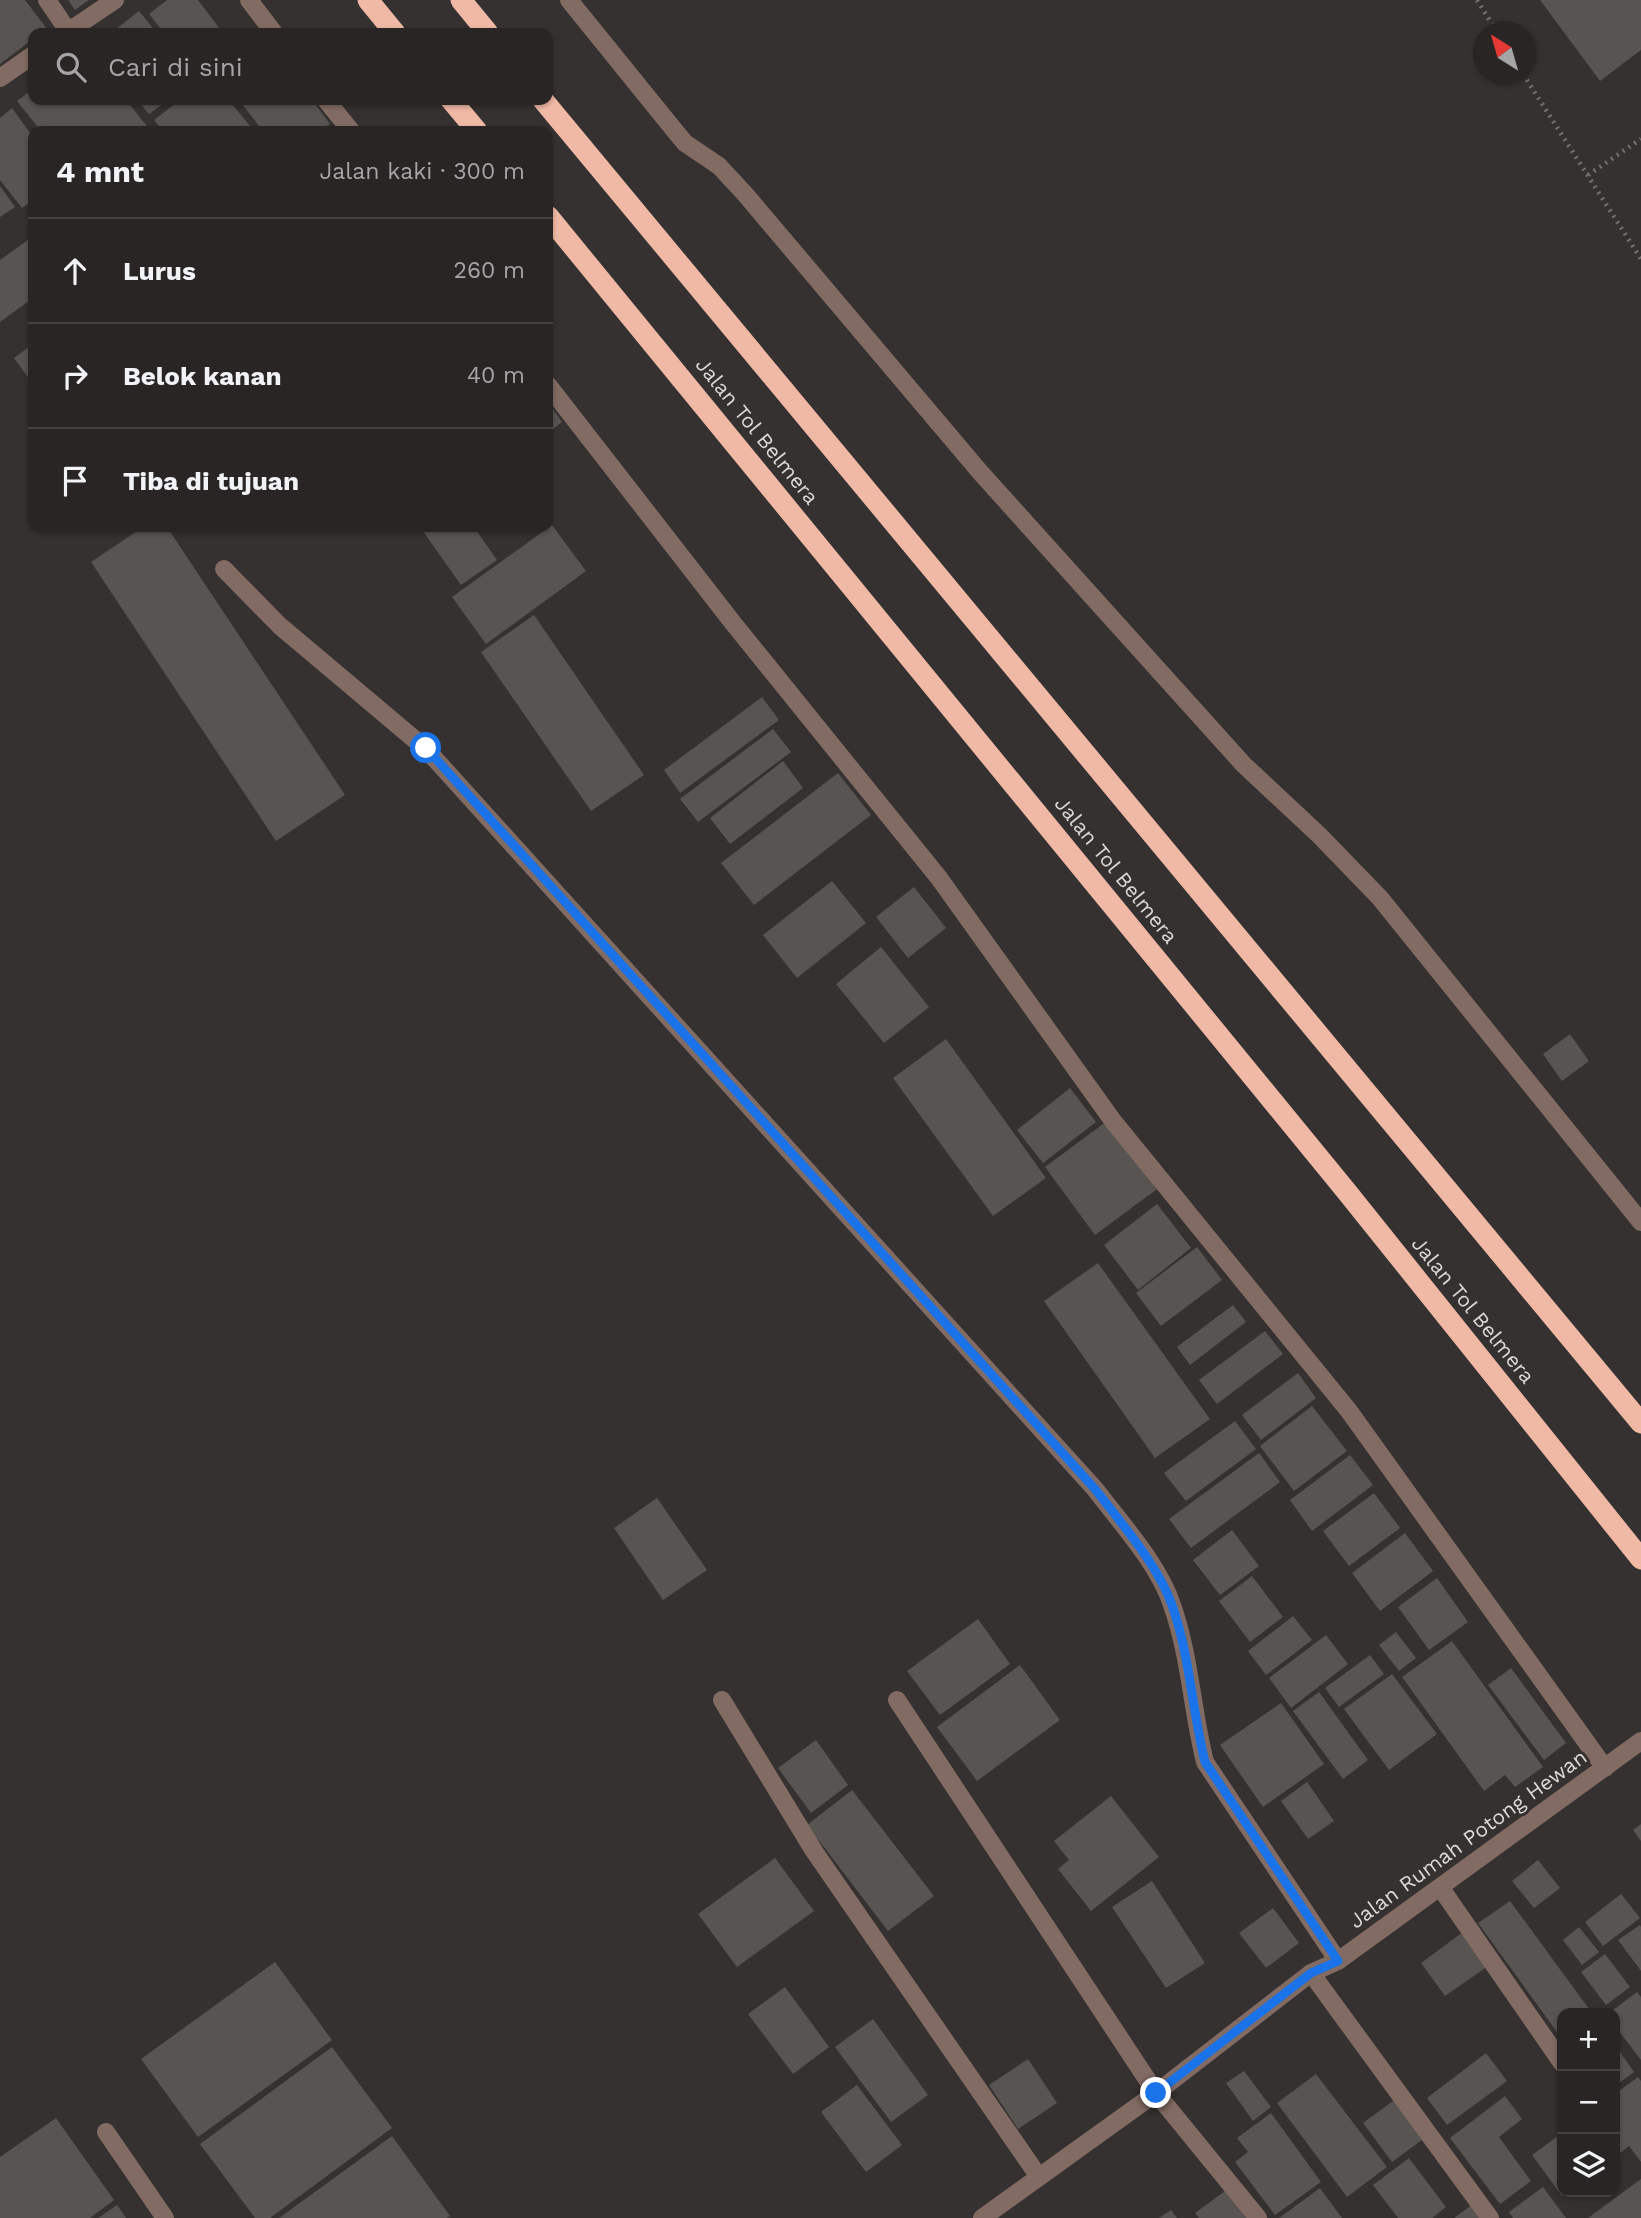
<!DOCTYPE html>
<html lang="id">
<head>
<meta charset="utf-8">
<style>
	body { margin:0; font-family:"Work Sans",sans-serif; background:#302d2c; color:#f1f3f6 }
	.controls { position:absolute; right:21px; bottom:21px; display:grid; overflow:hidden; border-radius:14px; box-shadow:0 2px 5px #0004 }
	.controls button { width:63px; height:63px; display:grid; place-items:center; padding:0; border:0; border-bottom:2px solid #444241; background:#282524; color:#f1f3f6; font:35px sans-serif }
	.compass { position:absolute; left:1473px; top:21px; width:63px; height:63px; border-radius:50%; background:#282524; box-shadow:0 2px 5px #0004; rotate:323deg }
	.stop { position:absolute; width:21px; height:21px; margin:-16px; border:5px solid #1a73e8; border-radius:50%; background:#fff }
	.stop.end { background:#1a73e8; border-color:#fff; box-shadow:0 2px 7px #0008 }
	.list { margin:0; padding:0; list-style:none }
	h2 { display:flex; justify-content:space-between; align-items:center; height:91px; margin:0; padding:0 28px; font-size:30px }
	h2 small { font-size:23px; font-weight:400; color:#a5a5a6 }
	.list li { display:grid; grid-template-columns:46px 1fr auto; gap:21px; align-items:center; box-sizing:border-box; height:105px; padding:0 28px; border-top:2px solid #444241 }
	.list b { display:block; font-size:26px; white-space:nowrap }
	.list em { font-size:23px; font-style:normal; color:#a5a5a6 }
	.icon { flex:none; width:38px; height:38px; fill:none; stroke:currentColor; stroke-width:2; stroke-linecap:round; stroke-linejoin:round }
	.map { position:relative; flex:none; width:1641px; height:2218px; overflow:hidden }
	.search { position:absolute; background:#282524; box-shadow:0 2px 5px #0004; left:28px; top:28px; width:525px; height:77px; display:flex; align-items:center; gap:18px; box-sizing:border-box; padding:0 24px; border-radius:14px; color:#a5a5a6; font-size:26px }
	.panel { position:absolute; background:#282524; box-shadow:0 2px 5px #0004; left:28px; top:126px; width:525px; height:406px; border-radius:14px }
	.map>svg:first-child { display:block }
	.building { fill:#575452 }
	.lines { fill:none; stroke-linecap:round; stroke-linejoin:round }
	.path { stroke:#74706f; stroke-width:4.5; stroke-dasharray:2 5; stroke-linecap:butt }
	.minor { stroke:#826b63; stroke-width:18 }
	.highway { stroke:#f0b9a5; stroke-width:21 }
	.route { stroke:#1a73e8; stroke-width:9 }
	.labels { text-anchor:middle; stroke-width:6; stroke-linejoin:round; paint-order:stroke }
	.street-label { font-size:21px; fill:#dbd9d8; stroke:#353130 }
</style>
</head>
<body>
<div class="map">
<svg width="1641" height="2218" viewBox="0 0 1641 2218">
	<rect width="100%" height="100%" fill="#353130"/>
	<path class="building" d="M0 0H25L47 29 33 33V39L0 64Z
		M68 0H89L75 10Z
		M167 0H198L223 33H164L149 14Z
		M1540 0H1641V50L1600 81Z
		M139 11 157 33H111Z
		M33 89V100H126L151 131H41L17 101Z
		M137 100H168L149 114Z
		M180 100H229L254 131H163L154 120Z
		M239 100H312L330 124 320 131H263Z
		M12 108 33 137V200L22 208 0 180V118Z
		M0 186 15 207 0 217Z
		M28 240 33 247V298L0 322V260Z
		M33 344V384L14 358Z
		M548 402 562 422 548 433Z
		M552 525 586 571 486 644 452 597Z
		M143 527H167L345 795 276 841 91 562Z
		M420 527H474L497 560 461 585Z
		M534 615 644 775 591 811 481 652Z
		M762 697 779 720 680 793 664 770Z
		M773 729 791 752 698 822 680 799Z
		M783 761 803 788 730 844 710 818Z
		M838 773 871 815 754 905 721 863Z
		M832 881 866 923 797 978 763 935Z
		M914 887 946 928 908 958 876 917Z
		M881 947 929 1007 884 1043 836 984Z
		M1570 1034 1589 1061 1562 1081 1543 1054Z
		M946 1039 1046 1178 993 1216 893 1078Z
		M1070 1088 1096 1122 1043 1163 1017 1130Z
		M1107 1121 1157 1189 1095 1235 1045 1167Z
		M1157 1204 1191 1248 1138 1290 1104 1245Z
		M1197 1247 1222 1280 1161 1326 1136 1293Z
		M1098 1263 1210 1419 1155 1458 1044 1301Z
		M1233 1305 1246 1322 1190 1365 1177 1347Z
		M1265 1331 1283 1354 1217 1404 1199 1380Z
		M1298 1373 1316 1398 1261 1440 1242 1415Z
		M1312 1406 1347 1451 1294 1491 1260 1446Z
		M1235 1421 1256 1449 1186 1501 1164 1473Z
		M1259 1453 1280 1482 1191 1548 1169 1519Z
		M1350 1455 1373 1485 1312 1531 1290 1500Z
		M1374 1493 1400 1528 1349 1566 1323 1531Z
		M657 1498 707 1570 663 1600 614 1528Z
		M1232 1530 1259 1566 1220 1595 1193 1560Z
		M1405 1533 1433 1571 1380 1611 1352 1573Z
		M1252 1576 1283 1617 1250 1642 1219 1601Z
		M1437 1578 1468 1622 1429 1650 1398 1607Z
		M1293 1616 1312 1640 1266 1675 1248 1651Z
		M978 1619 1010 1664 940 1715 907 1671Z
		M1396 1632 1416 1658 1399 1671 1379 1645Z
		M1326 1635 1348 1664 1291 1708 1269 1678Z
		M1452 1641 1543 1767 1515 1787 1505 1775 1484 1791 1402 1677Z
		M1370 1655 1384 1674 1339 1707 1325 1688Z
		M1020 1665 1060 1720 977 1781 937 1727Z
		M1511 1668 1566 1743 1544 1760 1488 1685Z
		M1392 1674 1437 1734 1389 1770 1344 1709Z
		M1319 1692 1368 1760 1343 1779 1293 1711Z
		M1281 1703 1324 1764 1263 1807 1220 1745Z
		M816 1740 848 1785 811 1813 778 1768Z
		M1307 1782 1334 1821 1308 1839 1281 1801Z
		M852 1790 934 1896 888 1931 807 1825Z
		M1111 1796 1159 1857 1091 1911 1058 1869 1069 1860 1054 1841Z
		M1641 1824V1841L1633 1830Z
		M775 1858 814 1911 737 1967 698 1914Z
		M1538 1860 1560 1888 1534 1908 1512 1881Z
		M1152 1881 1205 1963 1166 1988 1112 1907Z
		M1621 1894 1640 1918 1603 1946 1585 1922Z
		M1510 1901 1592 2013H1562V2039L1478 1923Z
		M1273 1908 1299 1943 1266 1968 1239 1933Z
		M1640 1925 1641 1927V1971L1618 1940Z
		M1579 1927 1599 1952 1582 1965 1563 1940Z
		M1463 1932 1488 1966 1445 1996 1421 1963Z
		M1605 1954 1630 1987 1606 2005 1581 1972Z
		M275 1962 332 2040 198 2137 141 2059Z
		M785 1987 829 2047 793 2074 748 2014Z
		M1637 1992 1641 1997V2060L1615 2026V2013H1609Z
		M873 2019 928 2095 891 2122 835 2047Z
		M1615 2045 1634 2072 1615 2086Z
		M332 2047 392 2128 270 2218H255L200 2144Z
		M1486 2053 1507 2081 1447 2125 1427 2098Z
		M1028 2059 1057 2103 1018 2129 989 2085Z
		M1244 2071 1271 2107 1253 2121 1226 2083Z
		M1316 2074 1387 2167 1347 2197 1277 2103Z
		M1638 2077 1641 2081V2162L1629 2146 1615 2157V2094Z
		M857 2085 902 2145 866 2172 821 2112Z
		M1505 2096 1522 2119 1499 2137 1531 2181 1500 2204 1450 2138Z
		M1397 2098 1426 2137 1392 2162 1363 2123Z
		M1271 2113 1321 2182 1275 2215 1235 2162 1248 2152 1237 2138Z
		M56 2118 114 2200 90 2218H0V2157Z
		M1562 2133V2192H1567L1562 2196 1532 2155Z
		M392 2136 450 2216 446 2218H279Z
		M1409 2158 1446 2207 1432 2218H1398L1373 2185Z
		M1641 2179V2218H1588Z
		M1543 2187 1566 2218H1513L1509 2212Z
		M1229 2188 1251 2218H1199L1195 2213Z
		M1320 2188 1342 2218H1279Z
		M1473 2204 1483 2218H1454Z
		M117 2205 126 2218H98Z
		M1171 2210 1177 2218H1159Z"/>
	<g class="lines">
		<path class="path" d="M1477 0 1497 32
			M1523 74 1641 259
			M1588 175 1641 139"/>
		<path class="minor" d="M47 0 68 31
			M249 0 274 33
			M569 0 675 131 685 143 719 166 745 194 980 472 1244 765 1319 835 1380 898 1641 1222
			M66 33 115 0
			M0 78 33 55
			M326 100 351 131
			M548 385 733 623 939 878 1113 1121 1349 1411 1605 1768
			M224 569 280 626 426 749 1095 1489C1121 1523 1159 1565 1172 1605 1190 1656 1192 1710 1205 1762L1338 1961
			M722 1700 814 1851 1039 2177
			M897 1700 1156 2093 1258 2218
			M1440 1887 1562 2063
			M1311 1973 1490 2218
			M106 2132 165 2218
			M982 2218 1156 2093 1311 1973 1338 1961 1641 1741"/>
		<path class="highway" d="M368 0 395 33
			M461 0 488 33
			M451 100 477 131
			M543 100 1641 1423
			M548 216 1347 1192 1641 1559"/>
	</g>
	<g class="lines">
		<path class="route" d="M426 748 1095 1489C1121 1523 1158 1565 1172 1605 1190 1656 1192 1710 1205 1762L1338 1961 1311 1973 1156 2093"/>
	</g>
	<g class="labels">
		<g class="street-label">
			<text transform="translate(757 431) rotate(51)" y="7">Jalan Tol Belmera</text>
			<text transform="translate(1116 870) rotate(51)" y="7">Jalan Tol Belmera</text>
			<text transform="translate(1473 1310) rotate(51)" y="7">Jalan Tol Belmera</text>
			<text transform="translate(1468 1839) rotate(-36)" y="7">Jalan Rumah Potong Hewan</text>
		</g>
	</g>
</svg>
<div class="controls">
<button>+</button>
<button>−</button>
<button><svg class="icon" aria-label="layers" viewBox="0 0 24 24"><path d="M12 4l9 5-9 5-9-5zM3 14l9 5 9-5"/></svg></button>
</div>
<svg class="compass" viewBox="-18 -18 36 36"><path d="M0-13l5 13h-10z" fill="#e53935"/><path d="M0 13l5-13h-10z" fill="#a5a5a6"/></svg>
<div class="stop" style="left:426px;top:748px"></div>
<div class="stop end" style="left:1156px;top:2093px"></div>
<div class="search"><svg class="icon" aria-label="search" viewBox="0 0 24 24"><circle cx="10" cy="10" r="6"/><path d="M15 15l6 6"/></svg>Cari di sini</div>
<section class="panel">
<h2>4 mnt<small>Jalan kaki · 300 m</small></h2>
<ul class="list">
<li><svg class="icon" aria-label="ahead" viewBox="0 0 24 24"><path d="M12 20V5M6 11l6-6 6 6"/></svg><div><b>Lurus</b></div><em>260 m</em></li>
<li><svg class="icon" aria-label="right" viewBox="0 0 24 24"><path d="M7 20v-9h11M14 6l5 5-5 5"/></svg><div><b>Belok kanan</b></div><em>40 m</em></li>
<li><svg class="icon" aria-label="arrive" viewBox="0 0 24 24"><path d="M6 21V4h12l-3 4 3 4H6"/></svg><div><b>Tiba di tujuan</b></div></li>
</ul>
</section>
</div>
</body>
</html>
